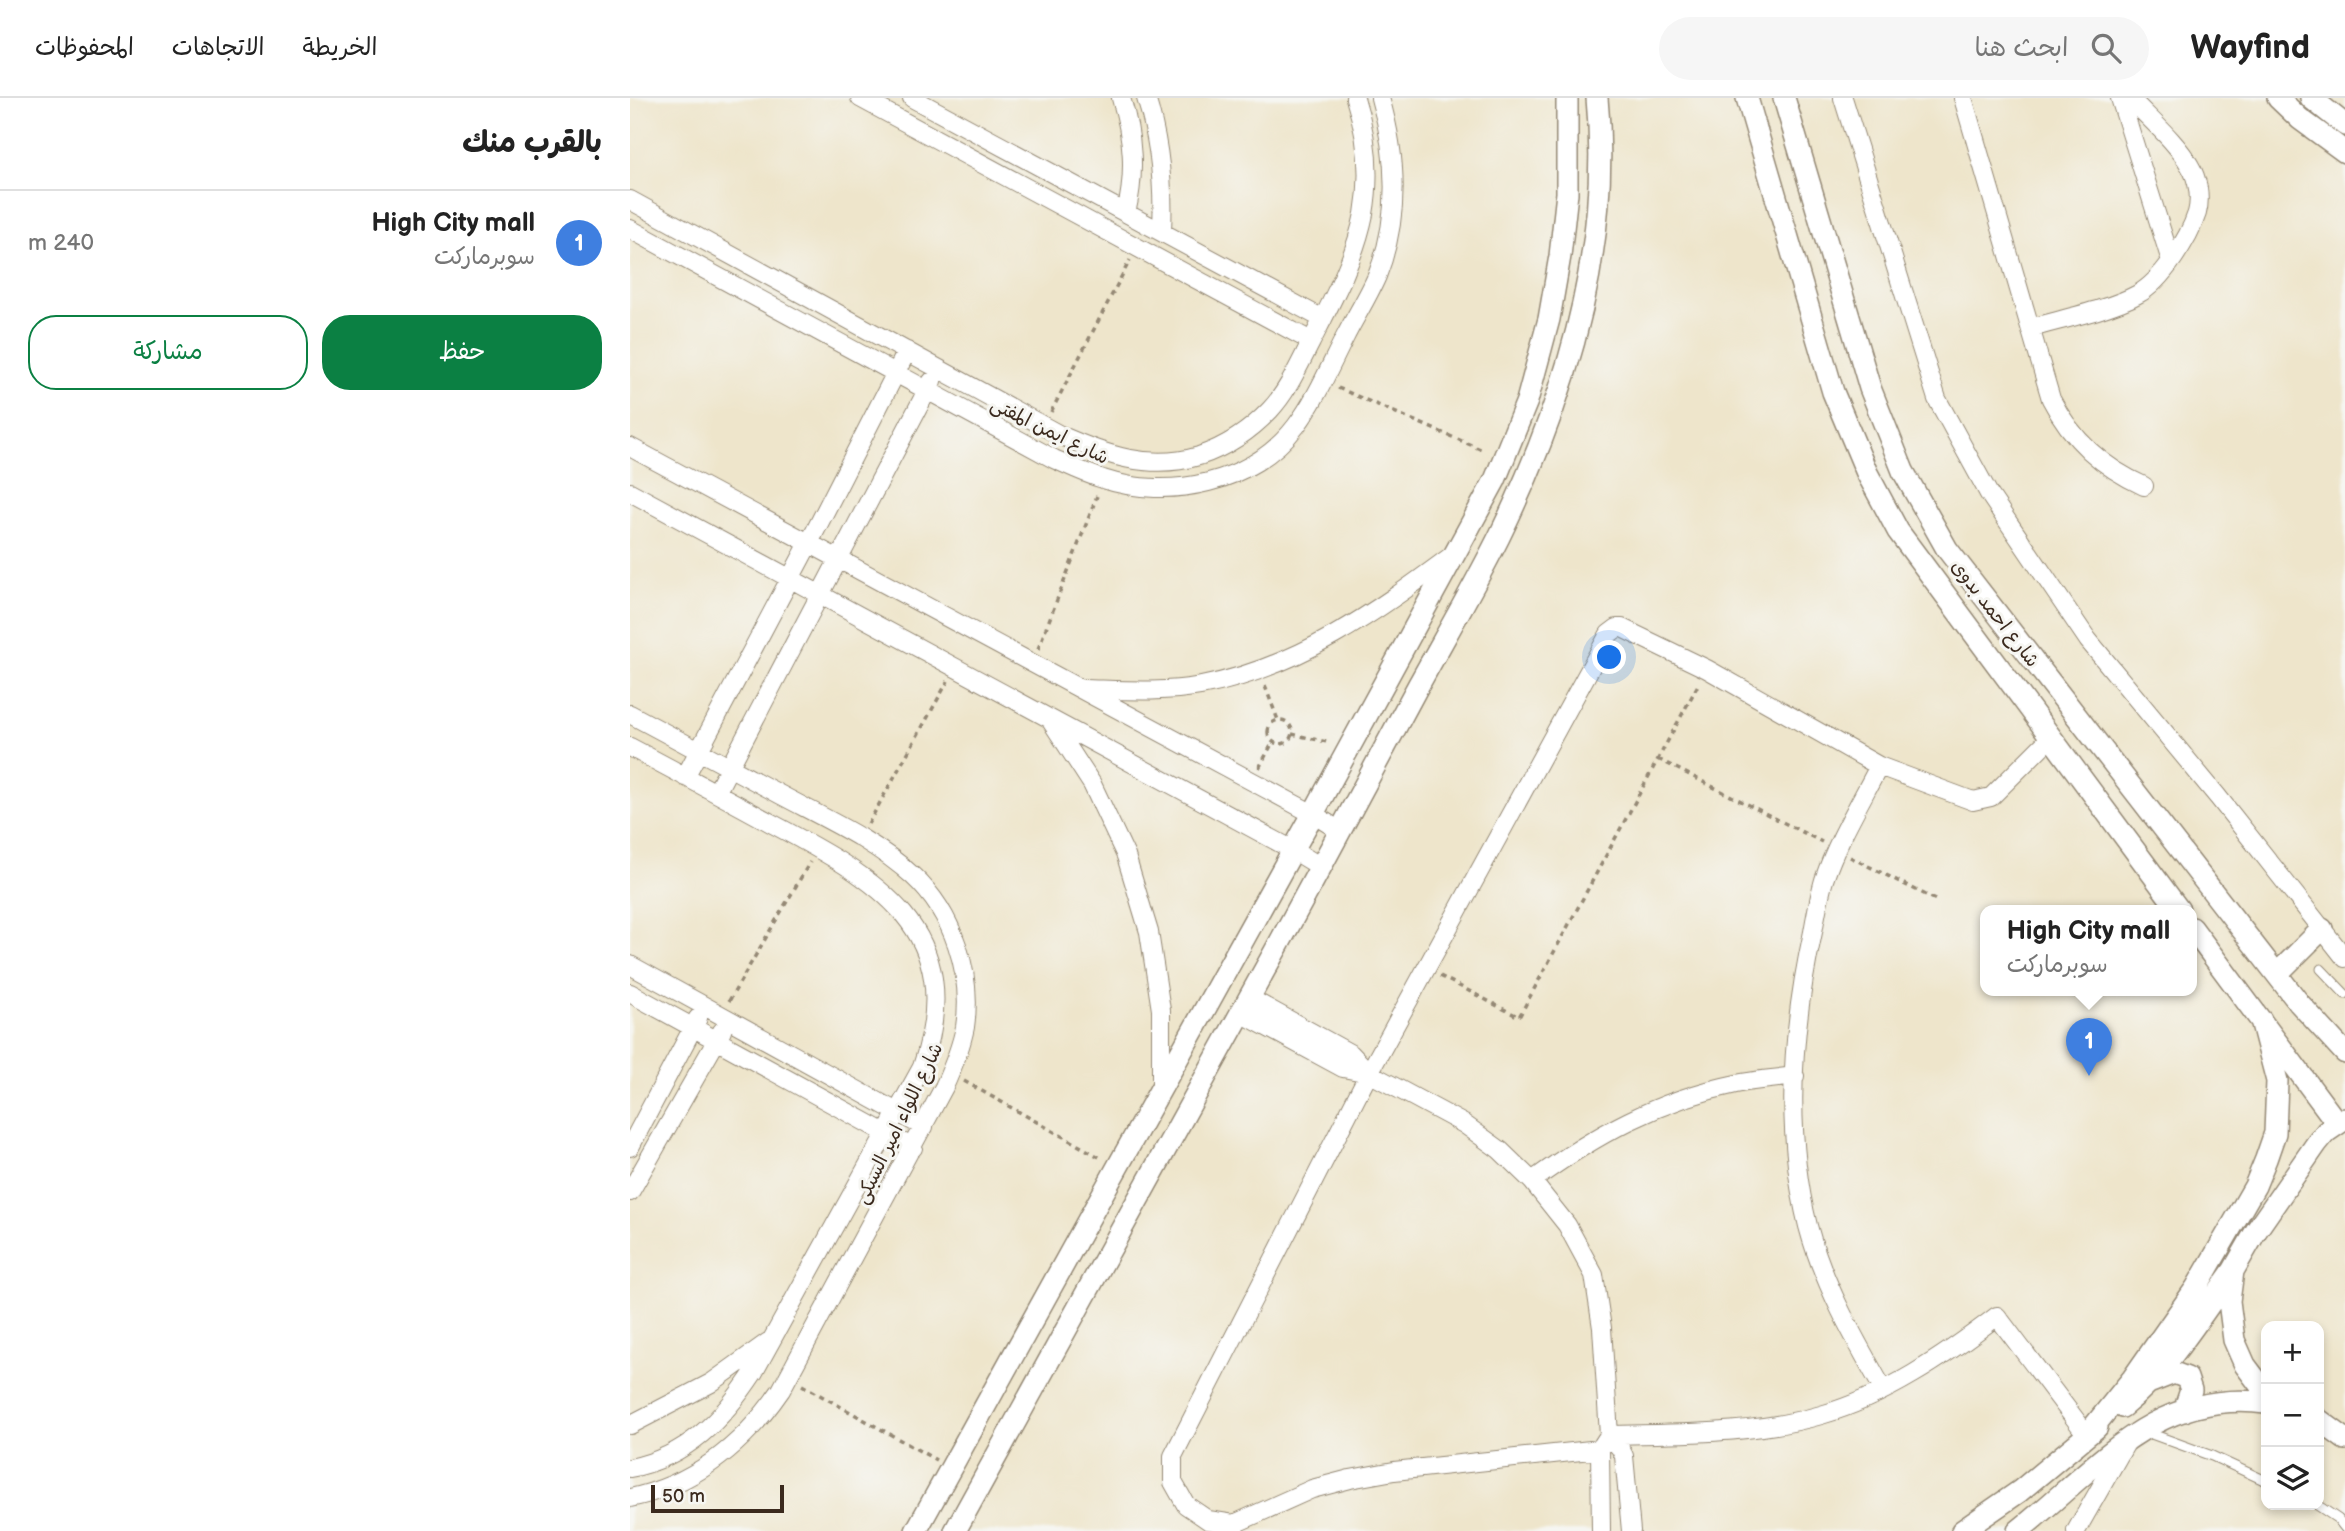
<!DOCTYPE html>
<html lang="ar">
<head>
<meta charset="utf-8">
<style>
	body { margin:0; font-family:"Balsamiq Sans","Playpen Sans Arabic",sans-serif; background:#f6f6f6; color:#222; direction:rtl }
	.controls { position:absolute; right:21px; bottom:21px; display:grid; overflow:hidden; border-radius:14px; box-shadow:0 4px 10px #0003 }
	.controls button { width:63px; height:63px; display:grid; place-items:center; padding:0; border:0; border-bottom:2px solid #e0e0e0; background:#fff; color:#222; font:35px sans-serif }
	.scale { position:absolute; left:21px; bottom:18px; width:133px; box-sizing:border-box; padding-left:7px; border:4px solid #3b2a1e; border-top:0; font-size:19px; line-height:24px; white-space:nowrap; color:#3b2a1e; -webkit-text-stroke:5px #f6f6f2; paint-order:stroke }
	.you { position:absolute; left:980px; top:560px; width:24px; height:24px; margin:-18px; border:5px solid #fff; border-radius:50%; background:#1a73e8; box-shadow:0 0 0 10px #1a73e833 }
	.badge { display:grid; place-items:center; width:46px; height:46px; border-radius:50%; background:#0b8043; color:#fff; font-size:23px; font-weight:700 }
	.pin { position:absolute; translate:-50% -58px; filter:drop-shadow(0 2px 4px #0008) }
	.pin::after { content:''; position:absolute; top:37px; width:24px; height:21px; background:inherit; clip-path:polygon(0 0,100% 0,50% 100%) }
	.popup { position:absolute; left:1350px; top:807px; width:217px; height:91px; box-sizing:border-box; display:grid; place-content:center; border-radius:14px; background:#fff; filter:drop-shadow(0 2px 5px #0005); font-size:23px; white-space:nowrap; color:#767676 }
	.popup b { font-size:26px; color:#222 }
	.popup::after { content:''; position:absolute; left:50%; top:100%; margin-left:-14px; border:14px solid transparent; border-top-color:#fff }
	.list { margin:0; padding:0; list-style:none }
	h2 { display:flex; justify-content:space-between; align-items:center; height:91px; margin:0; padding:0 28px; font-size:30px }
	h2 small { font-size:23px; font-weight:400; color:#767676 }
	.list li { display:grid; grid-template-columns:46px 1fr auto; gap:21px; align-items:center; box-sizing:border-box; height:105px; padding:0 28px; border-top:2px solid #e0e0e0 }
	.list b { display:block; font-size:26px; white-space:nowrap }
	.list p { margin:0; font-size:23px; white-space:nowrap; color:#767676 }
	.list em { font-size:23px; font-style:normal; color:#767676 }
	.actions { display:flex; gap:14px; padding:21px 28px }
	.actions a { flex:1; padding:16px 0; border:2px solid #0b8043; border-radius:28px; text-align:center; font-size:24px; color:#0b8043 }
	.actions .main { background:#0b8043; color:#fff }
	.icon { flex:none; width:38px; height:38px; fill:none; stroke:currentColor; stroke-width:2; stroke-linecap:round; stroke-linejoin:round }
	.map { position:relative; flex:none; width:1715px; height:1433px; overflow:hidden; direction:ltr }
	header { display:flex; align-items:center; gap:42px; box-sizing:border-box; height:98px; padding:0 35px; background:#fff; border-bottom:2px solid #e0e0e0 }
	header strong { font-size:33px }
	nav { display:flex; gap:38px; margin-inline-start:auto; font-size:24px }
	.search { width:490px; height:63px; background:#f6f6f6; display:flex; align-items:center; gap:18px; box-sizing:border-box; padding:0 24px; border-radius:38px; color:#767676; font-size:26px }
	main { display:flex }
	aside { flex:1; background:#fff }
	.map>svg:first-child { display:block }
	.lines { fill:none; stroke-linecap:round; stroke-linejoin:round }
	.service-casing { stroke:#948874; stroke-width:11 }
	.minor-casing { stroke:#948874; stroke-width:20 }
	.tertiary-casing { stroke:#948874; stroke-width:24 }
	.path { stroke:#948874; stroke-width:3.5; stroke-dasharray:5 5; stroke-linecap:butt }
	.service { stroke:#fff; stroke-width:9 }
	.minor { stroke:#fff; stroke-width:18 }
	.tertiary { stroke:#fff; stroke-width:21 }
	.labels { text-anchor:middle; stroke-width:6; stroke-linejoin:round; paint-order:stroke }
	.street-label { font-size:19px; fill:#3b2a1e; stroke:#f6f6f2 }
</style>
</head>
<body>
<header>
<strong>Wayfind</strong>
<div class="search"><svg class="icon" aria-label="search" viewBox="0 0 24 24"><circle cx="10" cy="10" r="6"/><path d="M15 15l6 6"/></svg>ابحث هنا</div>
<nav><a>الخريطة</a><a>الاتجاهات</a><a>المحفوظات</a></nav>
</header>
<main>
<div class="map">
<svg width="1715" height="1433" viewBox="0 0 1715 1433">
	<rect width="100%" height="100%" fill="#f6f6f2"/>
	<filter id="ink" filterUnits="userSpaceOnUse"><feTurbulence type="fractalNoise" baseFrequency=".0143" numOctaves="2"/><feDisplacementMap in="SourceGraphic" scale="14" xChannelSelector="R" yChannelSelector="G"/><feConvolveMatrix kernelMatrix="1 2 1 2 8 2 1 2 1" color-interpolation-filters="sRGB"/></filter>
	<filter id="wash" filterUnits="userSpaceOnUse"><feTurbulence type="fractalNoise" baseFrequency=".00686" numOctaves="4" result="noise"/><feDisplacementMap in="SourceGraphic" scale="28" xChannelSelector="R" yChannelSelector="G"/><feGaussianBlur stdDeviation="1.57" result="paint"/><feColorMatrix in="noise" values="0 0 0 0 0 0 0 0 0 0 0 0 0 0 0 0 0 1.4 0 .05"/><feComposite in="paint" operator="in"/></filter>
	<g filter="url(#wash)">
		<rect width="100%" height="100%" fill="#eee5cb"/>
	</g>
	<g filter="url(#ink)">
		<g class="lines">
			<g class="service-casing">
				<path id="service" d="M1691 871 1715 896
					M1516 1334 1582 1358 1636 1383
					M1687 1407 1708 1421 1715 1430"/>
			</g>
			<g class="minor-casing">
				<path id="minor" d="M230 0 681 243
					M282 0 693 221
					M491 0C503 39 506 75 496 115
					M516 0C530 44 534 88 532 134
					M1213 0 1307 301 1359 396 1458 542 1588 699 1715 860
					M1333 0 1421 301C1442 342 1472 369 1514 388
					M1490 0 1541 163
					M0 102 430 337C475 357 520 373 569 358 596 349 621 332 640 312 658 293 669 267 681 244 702 203 725 161 734 116 741 77 737 37 725 0
					M0 131 424 361C440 368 456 376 473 381 539 403 623 385 666 328 686 302 700 268 715 239 725 219 738 199 747 178 770 120 767 58 750 0
					M1401 230C1432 221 1481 211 1508 196 1532 183 1559 140 1567 115 1571 100 1568 81 1560 68 1546 43 1519 21 1500 0
					M0 349 683 716 710 733
					M0 394 663 752 691 769
					M453 591C492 592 532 595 571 588 670 569 744 515 824 456
					M0 616C50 643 101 670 151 697 196 721 245 743 283 778 323 815 343 875 335 929 331 950 323 969 314 989L151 1292C114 1346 66 1386 0 1400
					M421 623 462 686 496 758 519 834 531 912V991
					M0 649C47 674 94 699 141 725 246 781 339 831 292 969L124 1274C93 1321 57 1359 0 1370
					M1249 668C1230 705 1207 743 1194 782 1189 799 1186 817 1183 834 1162 929 1154 1032 1178 1128 1193 1185 1224 1240 1253 1291
					M55 679 179 445 277 253
					M86 695 302 283
					M0 867 294 1029
					M0 895 283 1050
					M619 900 721 956 739 975
					M611 915 713 970 739 975 834 1026 870 1052 902 1083 937 1127 964 1177 972 1230 979 1337C1049 1335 1122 1337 1191 1317 1255 1299 1315 1258 1367 1218L1457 1337
					M0 1049 68 920
					M902 1083C965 1037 1028 1002 1106 986 1125 982 1145 981 1165 978
					M0 1094 92 933
					M0 1327 81 1285 138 1244
					M970 1351 764 1373 720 1381 682 1391 604 1426 578 1422 556 1407 543 1384V1358L739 975 979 536 987 530H992L1077 571 1249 668 1343 703 1361 699 1420 640
					M971 1433 970 1351 979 1337 990 1350 994 1358 1001 1433
					M1446 1433 1496 1345"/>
			</g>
			<g class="tertiary-casing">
				<path id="tertiary" d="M1117 0 1203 294 1237 375 1268 433 1549 812
					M1154 0 1240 290 1273 373 1317 451 1669 905 1715 955
					M1648 0 1670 21 1715 54
					M1681 0 1715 27
					M1562 830 1707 1025
					M1647 876 1692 831
					M1521 1284 1544 1275 1557 1280 1561 1292 1554 1313
					M1636 1295 1615 1267 1604 1242 1599 1203 1603 1173 1626 1133 1687 1045 1696 1034 1715 1021
					M1492 1309C1538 1272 1569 1220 1603 1173
					M1689 1322 1715 1341
					M1457 1337 1503 1280 1566 1190 1625 1088 1636 1061 1645 1035 1647 983 1631 922
					M286 1433 683 716 865 382 897 303 919 221 930 158 937 95V0
					M325 1433C432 1240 538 1046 645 853 694 764 741 675 789 586 816 537 844 489 869 439 935 304 982 151 967 0
					M1332 1433 1390 1393 1467 1329
					M1388 1433C1465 1372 1525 1290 1636 1305"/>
			</g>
			<path class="path" d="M708 290 855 353
				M421 314 500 162
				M408 551 467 398
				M635 588 648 622
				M638 634a12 12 0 1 1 24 0a12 12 0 1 1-24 0Z
				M662 636 701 645
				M1028 661 1192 744
				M629 670 643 644
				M238 726 318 583
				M1220 759 1306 802
				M810 878 889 919 1069 585
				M99 903 180 764
				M334 983 471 1060
				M172 1287 306 1362"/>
			<use href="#service" class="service"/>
			<use href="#minor" class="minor"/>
			<use href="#tertiary" class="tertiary"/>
		</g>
	</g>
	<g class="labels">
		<g class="street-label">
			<text transform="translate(420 332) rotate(26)" y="7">شارع ايمن المفتى</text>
			<text transform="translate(1366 515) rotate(52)" y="7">شارع احمد بدوى</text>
			<text transform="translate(268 1025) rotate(-64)" y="7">شارع اللواء امير السبكى</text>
		</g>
	</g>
</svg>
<div class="controls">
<button>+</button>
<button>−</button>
<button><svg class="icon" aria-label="layers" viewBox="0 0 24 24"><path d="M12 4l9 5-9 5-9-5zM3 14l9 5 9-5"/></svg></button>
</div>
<div class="scale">50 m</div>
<div class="you"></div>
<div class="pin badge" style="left:1459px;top:978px;background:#3f7fe0">1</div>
<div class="popup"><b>High City mall</b>سوبرماركت</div>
</div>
<aside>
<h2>بالقرب منك<small></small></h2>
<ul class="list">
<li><span class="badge" style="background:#3f7fe0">1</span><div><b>High City mall</b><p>سوبرماركت</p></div><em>240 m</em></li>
</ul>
<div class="actions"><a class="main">حفظ</a><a>مشاركة</a></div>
</aside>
</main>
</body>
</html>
